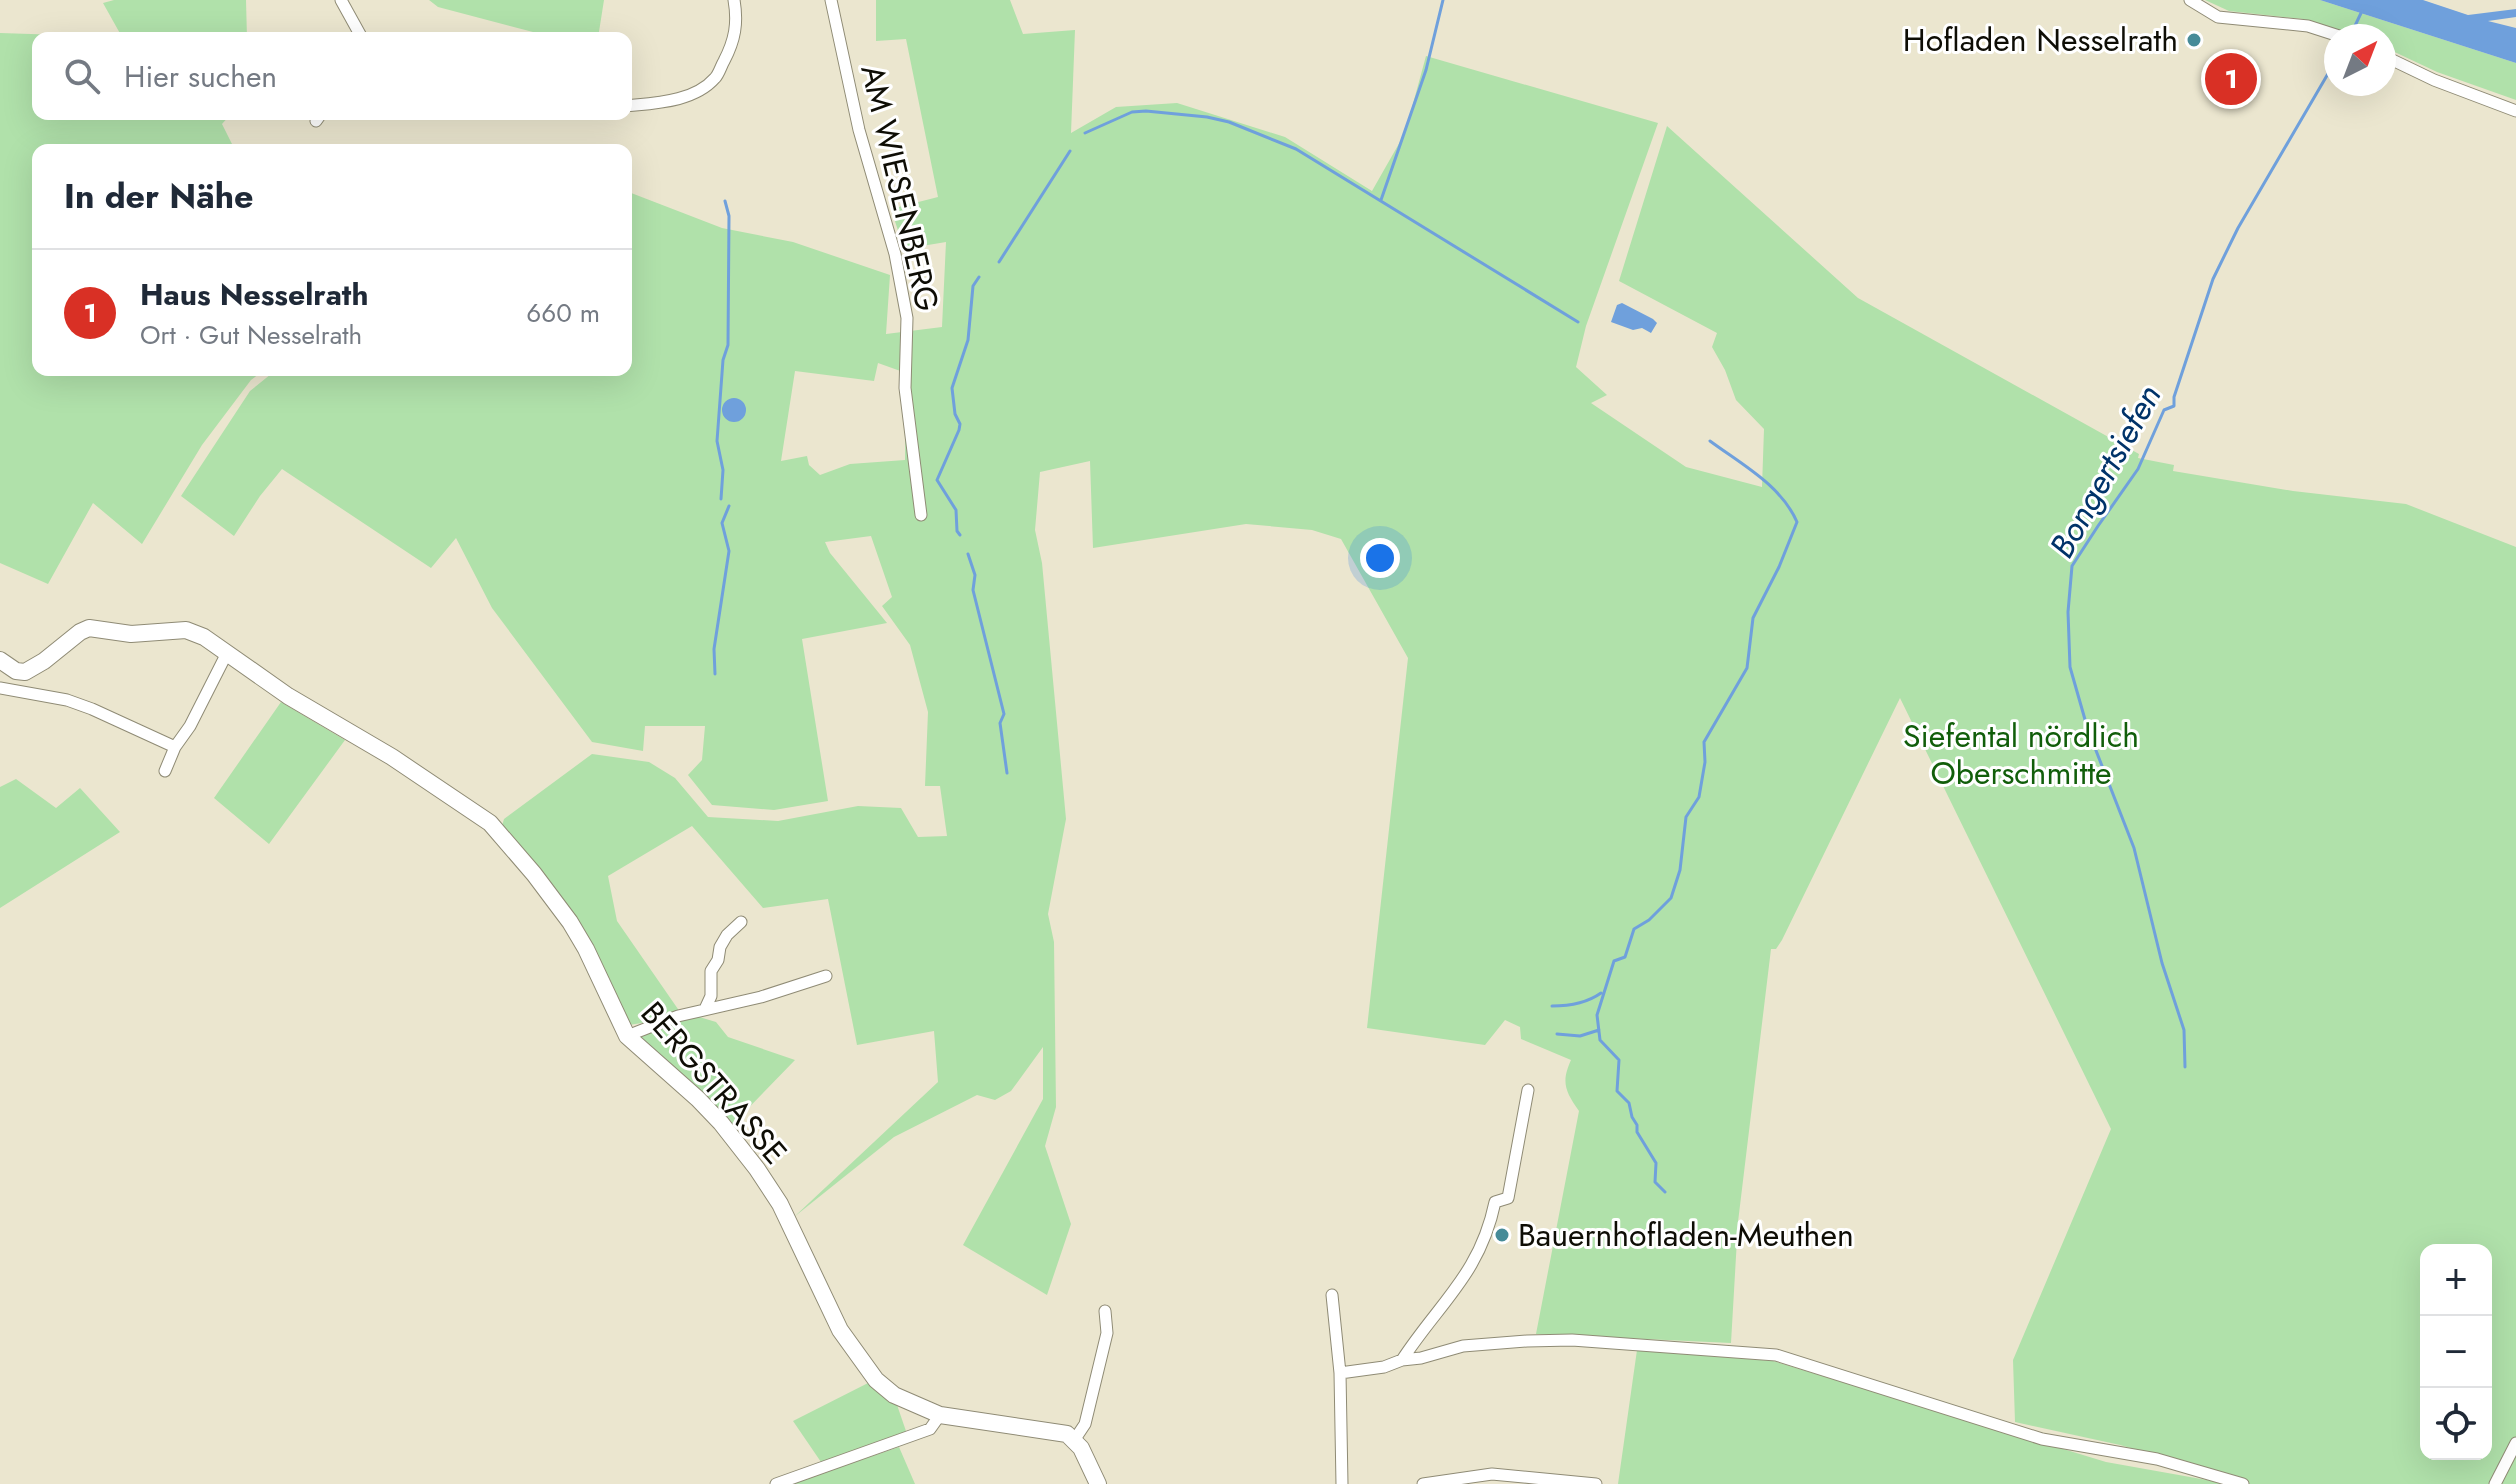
<!DOCTYPE html>
<html lang="de">
<head>
<meta charset="utf-8">
<style>
	body { margin:0; font-family:Jost,sans-serif; background:#f2f2f3; color:#1f2937 }
	.controls { position:absolute; right:24px; bottom:24px; display:grid; overflow:hidden; border-radius:16px; box-shadow:0 8px 32px #0002 }
	.controls button { width:72px; height:72px; display:grid; place-items:center; padding:0; border:0; border-bottom:2px solid #e0e1e3; background:#fff; color:#1f2937; font:40px sans-serif }
	.compass { position:absolute; left:2324px; top:24px; width:72px; height:72px; border-radius:50%; background:#fff; box-shadow:0 8px 32px #0002; rotate:42deg }
	.you { position:absolute; left:1380px; top:558px; width:28px; height:28px; margin:-20px; border:6px solid #fff; border-radius:50%; background:#1a73e8; box-shadow:0 0 0 12px #1a73e833 }
	.badge { display:grid; place-items:center; width:52px; height:52px; border-radius:50%; background:#d93025; color:#fff; font-size:26px; font-weight:700 }
	.pin { position:absolute; translate:-50% -50%; border:4px solid #fff; box-shadow:0 2px 8px #0006 }
	.list { margin:0; padding:0; list-style:none }
	h2 { display:flex; justify-content:space-between; align-items:center; height:104px; margin:0; padding:0 32px; font-size:34px }
	h2 small { font-size:26px; font-weight:400; color:#747a83 }
	.list li { display:grid; grid-template-columns:52px 1fr auto; gap:24px; align-items:center; box-sizing:border-box; height:128px; padding:0 32px; border-top:2px solid #e0e1e3 }
	.list b { display:block; font-size:30px; white-space:nowrap }
	.list p { margin:0; font-size:26px; white-space:nowrap; color:#747a83 }
	.list em { font-size:26px; font-style:normal; color:#747a83 }
	.icon { flex:none; width:44px; height:44px; fill:none; stroke:currentColor; stroke-width:2; stroke-linecap:round; stroke-linejoin:round }
	.map { position:relative; flex:none; width:2516px; height:1484px; overflow:hidden }
	.search { position:absolute; background:#fff; box-shadow:0 8px 32px #0002; left:32px; top:32px; width:600px; height:88px; display:flex; align-items:center; gap:20px; box-sizing:border-box; padding:0 28px; border-radius:16px; color:#747a83; font-size:30px }
	.panel { position:absolute; background:#fff; box-shadow:0 8px 32px #0002; left:32px; top:144px; width:600px; height:232px; border-radius:16px }
	.map>svg:first-child { display:block }
	.green { fill:#b0e1aa; fill-rule:evenodd }
	.water { fill:#6fa0dc }
	.lines { fill:none; stroke-linecap:round; stroke-linejoin:round }
	.stream { stroke:#6fa0dc; stroke-width:3 }
	.street-casing { stroke:#8f8b75; stroke-width:13 }
	.secondary-casing { stroke:#8f8b75; stroke-width:18 }
	.street { stroke:#fff; stroke-width:11 }
	.secondary { stroke:#fff; stroke-width:16 }
	.poi-dot { fill:#468b98; stroke:#fff; stroke-width:3 }
	.labels { text-anchor:middle; stroke-width:6; stroke-linejoin:round; paint-order:stroke }
	.poi-label { font-size:32px; fill:#0e0d05; stroke:#fff; text-anchor:end }
	.street-label { font-size:32px; fill:#0e0d05; stroke:#fff }
	.park-label { font-size:32px; fill:#115e0a; stroke:#fff }
	.water-label { font-size:34px; font-style:italic; fill:#003369; stroke:#fff }
</style>
</head>
<body>
<div class="map">
<svg width="2516" height="1484" viewBox="0 0 2516 1484">
	<rect width="100%" height="100%" fill="#ebe6cf"/>
	<path class="green" d="M114 0H246L247 38H38V114H231L222 124 235 150H38V370H264L251 380 202 445 142 544 93 503 48 584 0 563V33L122 37 103 3Z
		M429 0H604L598 38H556L438 7Z
		M876 0H1010L1023 34 1075 30 1071 133 1116 107 1177 103 1285 137 1372 191 1405 133 1426 56 1658 123 1586 326 1576 367 1607 395 1591 403 1686 467 1762 487 1764 429 1736 400 1725 370 1712 347 1717 333 1619 281 1667 126 1858 298 2139 454 2138 458 2174 465 2173 471 2293 491 2406 504 2516 547V1484H1618L1637 1350 1773 1361 2106 1462 2218 1482 2209 1470 2120 1445 2015 1422 2013 1360 2111 1129 1900 698 1782 940 1776 949H1771L1738 1222 1731 1343 1536 1334 1579 1111C1565 1091 1561 1082 1571 1060L1521 1039 1520 1027 1505 1020 1485 1045 1367 1028 1408 658 1341 539 1312 530 1246 524 1093 548 1090 461 1040 472 1035 530 1042 563 1066 819 1048 914 1054 942 1056 1107 1045 1146 1071 1224 1047 1295 963 1245 1043 1099V1047L1011 1091 995 1100 977 1095 894 1137 794 1217 938 1082 934 1031 857 1045 828 899 763 908 692 826 608 876 617 921 680 1012 655 1021 629 1025 502 826 504 819 592 754 649 762 675 778 708 817 778 821 858 806 901 808 918 837 947 836 940 786H925L928 712 910 645 882 606 892 597 871 536 825 542 830 553 887 623 802 639 828 801 774 810 712 805 688 775 702 760 705 726H645L643 751 592 742 492 608 456 538 431 568 282 469 260 496 234 536 181 496 250 391 276 370H626V191L722 228 793 242 890 275 886 334 942 327 946 242 904 249 891 209 938 197 906 39 876 41ZM878 363 906 373 905 460 850 464 820 475 809 465 807 456 781 461 795 371 874 381ZM2426 1250H2486V1454H2426Z
		M2205 0H2320L2516 63V100L2437 72 2384 47V36H2360L2303 19 2229 11Z
		M281 702 345 740 269 844 214 798Z
		M16 779 56 808 80 788 120 832 0 908V787Z
		M696 1016 716 1022 728 1037 795 1060 733 1124 640 1040 644 1033Z
		M872 1381 896 1402 907 1434 821 1462 793 1421Z
		M899 1447 915 1484H790Z"/>
	<path class="water" d="M2320 0H2423L2468 15 2516 9V17L2488 21 2516 28V63Z
		M1622 303 1653 319 1657 323 1651 333 1642 328 1633 330 1611 322 1617 305Z
		M722 410a12 12 0 1 1 24 0a12 12 0 1 1-24 0Z"/>
	<g class="lines">
		<path class="stream" d="M2353 30 2362 11
			M1085 133 1132 112 1146 111 1207 117 1229 122 1296 149 1578 322
			M1381 200 1426 70 1443 0
			M999 262 1070 151
			M721 499 723 470 717 441 723 360 728 345 729 216 725 201
			M960 535 957 531 956 510 937 480 959 430 960 424 955 414 952 388 968 340 973 286 979 277
			M968 554 975 575 973 590 1004 714 1000 723 1007 773
			M715 674 714 649 729 551 722 523 729 506
			M1552 1006C1569 1006 1587 1003 1601 993
			M1557 1034 1580 1036 1599 1030
			M2185 1067 2184 1030 2162 963 2134 848 2088 730 2070 667 2068 612 2072 566 2098 526 2138 469 2164 410 2174 406V397L2213 279 2238 228 2336 60
			M1665 1192 1655 1182 1656 1163 1637 1132V1125L1632 1117 1629 1103 1617 1091 1619 1060 1600 1040 1597 1015 1614 961 1625 957 1634 929 1649 920 1671 898 1680 870 1686 817 1699 797 1705 762 1704 742 1747 668 1753 618 1779 567 1797 522C1781 485 1741 464 1710 441"/>
		<g class="street-casing">
			<path id="street" d="M341 0 362 38
				M831 0 859 130 895 254 907 318 905 388 921 515
				M2190 0 2218 17 2308 26 2339 36
				M2384 56 2434 80 2516 111
				M626 106C655 103 694 102 715 78 719 74 721 66 724 61 735 40 738 23 734 0
				M316 121 321 114
				M0 688 67 700 92 709 175 747
				M165 771 175 747 190 726 227 653
				M705 1009 711 996V971L718 960 720 947 727 935 741 922
				M627 1036 678 1016 761 997 826 976
				M1332 1295 1340 1373 1342 1484
				M1402 1360C1440 1302 1480 1274 1495 1202L1508 1198 1528 1090
				M1340 1373 1384 1367 1402 1360 1421 1358 1463 1346 1527 1341 1572 1340 1776 1355 2042 1439 2157 1459 2243 1484
				M1075 1439 1085 1424 1107 1333 1105 1311
				M776 1484 930 1429 940 1415
				M1423 1484 1492 1474 1596 1484
				M2495 1484 2516 1443"/>
		</g>
		<g class="secondary-casing">
			<path id="secondary" d="M0 660 16 671 25 672 44 661 80 632 89 628 131 634 186 630 204 637 288 696 392 757 490 823 534 874 570 922 586 949 627 1036 698 1099 721 1123 757 1169 780 1204 840 1330 876 1380 894 1395 940 1415 1067 1434 1081 1448 1098 1484"/>
		</g>
		<use href="#street" class="street"/>
		<use href="#secondary" class="secondary"/>
	</g>
	<g class="poi-dot">
		<circle cx="2194" cy="40" r="8"/>
		<circle cx="1502" cy="1235" r="8"/>
	</g>
	<g class="labels">
		<g class="poi-label">
			<text x="2178" y="51">Hofladen Nesselrath</text>
			<text x="1518" y="1246" text-anchor="start">Bauernhofladen-Meuthen</text>
		</g>
		<g class="street-label">
			<text transform="translate(900 188) rotate(77)" y="11">AM WIESENBERG</text>
			<text transform="translate(714 1083) rotate(49)" y="11">BERGSTRASSE</text>
		</g>
		<g class="park-label">
			<text x="2021" y="747">Siefental nördlich<tspan x="2021" dy="37">Oberschmitte</tspan></text>
		</g>
		<g class="water-label">
			<text transform="translate(2105 471) rotate(-61)" y="12">Bongertsiefen</text>
		</g>
	</g>
</svg>
<div class="controls">
<button>+</button>
<button>−</button>
<button><svg class="icon" aria-label="locate" viewBox="0 0 24 24"><circle cx="12" cy="12" r="6"/><path d="M12 2v4M12 18v4M2 12h4M18 12h4"/></svg></button>
</div>
<svg class="compass" viewBox="-18 -18 36 36"><path d="M0-13l5 13h-10z" fill="#e53935"/><path d="M0 13l5-13h-10z" fill="#747a83"/></svg>
<div class="you"></div>
<div class="pin badge" style="left:2231px;top:79px">1</div>
<div class="search"><svg class="icon" aria-label="search" viewBox="0 0 24 24"><circle cx="10" cy="10" r="6"/><path d="M15 15l6 6"/></svg>Hier suchen</div>
<section class="panel">
<h2>In der Nähe<small></small></h2>
<ul class="list">
<li><span class="badge">1</span><div><b>Haus Nesselrath</b><p>Ort · Gut Nesselrath</p></div><em>660 m</em></li>
</ul>
</section>
</div>
</body>
</html>
